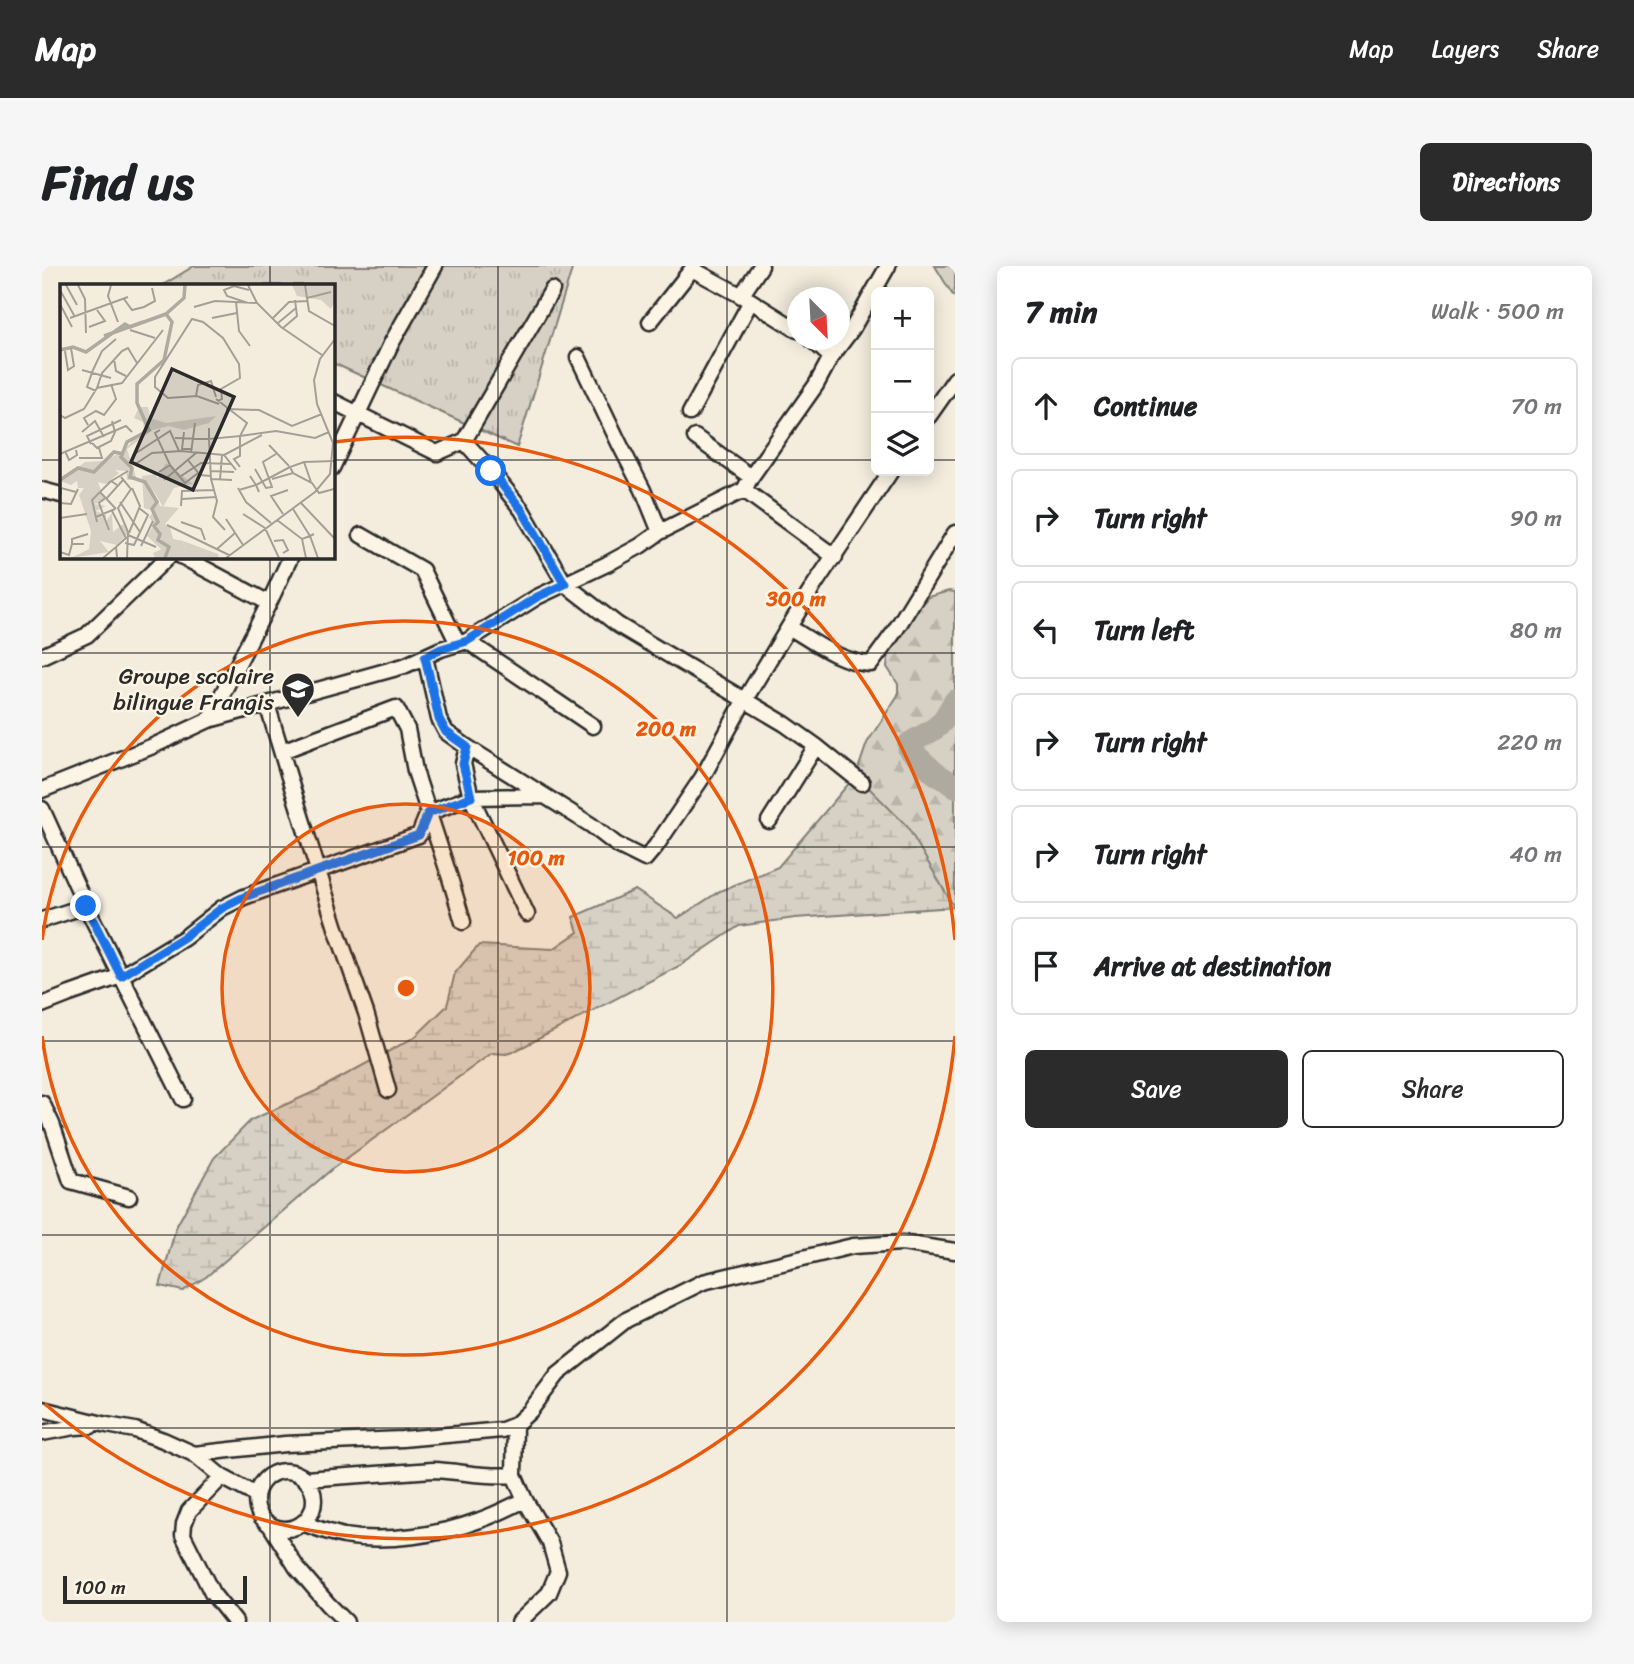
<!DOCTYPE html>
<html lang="en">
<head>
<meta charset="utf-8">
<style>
	body { margin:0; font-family:Sriracha,sans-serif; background:#f6f6f6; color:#202124 }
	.controls { position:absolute; right:21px; top:21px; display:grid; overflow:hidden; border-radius:10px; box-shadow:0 4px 18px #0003 }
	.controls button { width:63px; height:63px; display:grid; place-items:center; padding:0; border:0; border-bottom:2px solid #e0e0e0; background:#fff; color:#202124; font:35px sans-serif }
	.compass { position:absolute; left:745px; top:21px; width:63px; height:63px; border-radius:50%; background:#fff; box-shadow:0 4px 18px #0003; rotate:156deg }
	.scale { position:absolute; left:21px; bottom:18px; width:184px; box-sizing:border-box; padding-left:7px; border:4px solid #2b2b2b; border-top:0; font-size:19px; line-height:24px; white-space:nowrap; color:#2b2b2b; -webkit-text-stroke:5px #fcf5e5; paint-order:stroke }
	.stop { position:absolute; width:21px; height:21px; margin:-16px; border:5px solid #1a73e8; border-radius:50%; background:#fff }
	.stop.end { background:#1a73e8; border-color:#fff; box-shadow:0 2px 7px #0008 }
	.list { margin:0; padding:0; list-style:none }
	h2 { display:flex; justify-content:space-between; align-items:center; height:91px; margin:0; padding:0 28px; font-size:30px }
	h2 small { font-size:23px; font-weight:400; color:#757577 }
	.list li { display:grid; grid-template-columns:46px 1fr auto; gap:21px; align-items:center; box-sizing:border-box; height:98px; margin:0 14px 14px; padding:0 14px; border:2px solid #e0e0e0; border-radius:10px }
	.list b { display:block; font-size:26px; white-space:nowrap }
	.list em { font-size:23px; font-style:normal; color:#757577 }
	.actions { display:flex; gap:14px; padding:21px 28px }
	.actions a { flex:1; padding:16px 0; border:2px solid #2b2b2b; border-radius:10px; text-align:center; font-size:24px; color:#2b2b2b }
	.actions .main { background:#2b2b2b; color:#fff }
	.icon { flex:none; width:38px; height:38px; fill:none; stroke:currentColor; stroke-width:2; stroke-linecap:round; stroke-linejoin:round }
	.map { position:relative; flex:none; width:913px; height:1356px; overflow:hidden; border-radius:10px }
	header { display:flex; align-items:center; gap:42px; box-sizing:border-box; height:98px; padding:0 35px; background:#2b2b2b; color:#fff }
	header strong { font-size:33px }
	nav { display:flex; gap:38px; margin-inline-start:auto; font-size:24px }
	.intro { display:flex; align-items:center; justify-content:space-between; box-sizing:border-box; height:168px; padding:0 42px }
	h1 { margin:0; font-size:49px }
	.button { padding:18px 32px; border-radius:10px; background:#2b2b2b; color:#fff; font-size:24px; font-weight:700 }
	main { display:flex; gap:42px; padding:0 42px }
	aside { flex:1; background:#fff; border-radius:10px; box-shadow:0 4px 18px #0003 }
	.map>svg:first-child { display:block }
	.grass { fill:url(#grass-tufts); stroke:#807e78; stroke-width:2 }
	.forest { fill:url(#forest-firs); stroke:#807e78; stroke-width:2 }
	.wetland { fill:url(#wetland-marsh); stroke:#807e78; stroke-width:2 }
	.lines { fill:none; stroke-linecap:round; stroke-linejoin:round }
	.river { stroke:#afaaa0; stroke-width:23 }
	.minor-casing { stroke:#2b2b2b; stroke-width:19 }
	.minor { stroke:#fcf5e5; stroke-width:14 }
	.route { stroke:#1a73e8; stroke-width:9 }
	.grid { fill:none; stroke:#2b2b2b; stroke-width:2; stroke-opacity:0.55 }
	.ring { fill:none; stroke:#e8590c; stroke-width:3.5 }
	.labels { text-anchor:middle; stroke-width:5; stroke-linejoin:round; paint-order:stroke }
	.poi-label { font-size:23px; fill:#2b2b2b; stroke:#fcf5e5; text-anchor:end }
	.inset-river { fill:none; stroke:#afaaa0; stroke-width:3.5 }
	.inset-road { fill:none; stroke:#a49f96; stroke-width:2 }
	.view { fill:#2b2b2b; fill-opacity:0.15; stroke:#2b2b2b; stroke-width:3.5 }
	.inset-edge { fill:none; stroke:#2b2b2b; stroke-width:3.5 }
	.centre { fill:#e8590c; stroke:#fcf5e5; stroke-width:3.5 }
	.ring-label { font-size:21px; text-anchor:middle; font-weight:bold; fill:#e8590c; stroke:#fcf5e5; stroke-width:5; stroke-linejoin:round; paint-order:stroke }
</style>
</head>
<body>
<header>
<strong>Map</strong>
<nav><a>Map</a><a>Layers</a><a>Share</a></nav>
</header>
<div class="intro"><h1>Find us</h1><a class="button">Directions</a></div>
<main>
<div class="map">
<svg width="913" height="1356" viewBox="0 0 913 1356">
	<defs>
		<pattern id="grass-tufts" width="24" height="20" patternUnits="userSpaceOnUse" patternTransform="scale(1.75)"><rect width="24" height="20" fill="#d6d1c4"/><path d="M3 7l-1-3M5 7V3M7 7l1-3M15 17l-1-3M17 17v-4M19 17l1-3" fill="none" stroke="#b8b4a9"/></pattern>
		<pattern id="forest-firs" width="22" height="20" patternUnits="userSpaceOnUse" patternTransform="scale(1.75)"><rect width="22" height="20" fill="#d6d1c4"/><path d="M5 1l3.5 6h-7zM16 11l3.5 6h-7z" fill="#b8b4a9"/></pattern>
		<pattern id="wetland-marsh" width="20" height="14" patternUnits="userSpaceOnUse" patternTransform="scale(1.75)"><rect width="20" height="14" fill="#d6d1c4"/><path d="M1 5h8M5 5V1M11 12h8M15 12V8" fill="none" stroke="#b8b4a9"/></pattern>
	</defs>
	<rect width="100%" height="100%" fill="#f4edde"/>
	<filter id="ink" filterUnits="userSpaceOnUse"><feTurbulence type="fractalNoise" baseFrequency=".0143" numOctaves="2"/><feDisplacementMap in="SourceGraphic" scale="14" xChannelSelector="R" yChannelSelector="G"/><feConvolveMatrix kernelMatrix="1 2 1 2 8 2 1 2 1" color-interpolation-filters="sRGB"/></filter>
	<g filter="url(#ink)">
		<path class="grass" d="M152 0H531L475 181 291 97 290 19H121Z"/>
		<path class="forest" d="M893 0H913V31L910 28Z
			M907 325 913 326V642L814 509 825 477 856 429V418L845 401 848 375 886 331Z"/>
		<path class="wetland" d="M814 509 865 560 912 641 753 652 697 660 639 699 471 786 464 788 450 787 290 903 164 1011 141 1025 118 1020 134 961 172 892 209 854 274 825 373 771 405 740 413 707 437 679 511 683 536 666 531 651 593 624 636 652 678 625 736 601Z"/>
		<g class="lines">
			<path class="river" d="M913 435C906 445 903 456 892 463 884 469 877 471 867 478V483L893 507 904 514 913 521"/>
			<g class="minor-casing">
				<path id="minor" d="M510 24 422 175 449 205 480 244 523 318 576 359 743 458 774 480 727 555
					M699 30 719 0
					M608 56 650 3 709 35 755 64
					M770 74 789 91
					M536 91 577 177 601 224 618 266
					M290 135 395 187 422 175
					M648 147 709 35
					M887 150 913 113
					M653 171 709 211
					M290 202 349 78 393 0
					M0 224 19 229
					M702 224 793 291
					M319 269 380 304 416 378
					M139 290 227 337
					M747 361C772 376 799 397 829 398L853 365 913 267
					M425 375 551 460
					M0 390 45 369 127 290
					M383 391 397 453 404 466 425 481 549 559 575 579 603 593 614 580 660 512 702 435 773 318 849 205
					M225 438 250 521 294 662 324 747 346 824
					M167 454 227 337 249 290
					M774 480 820 517
					M425 481 421 498 429 531 485 648
					M240 485 354 442 365 463 373 505 408 612 421 656
					M0 524 111 480 167 454 362 400 399 383 425 375 495 331 565 298 598 280 618 266 702 224 709 211 774 119 789 91 810 63 846 0
					M0 543 44 640 79 710 142 672 180 642 202 631 377 569 386 547 429 531 501 530
					M0 654 44 640
					M0 739 28 728 79 710 141 833
					M0 837 10 858 29 915 87 931
					M0 1143 65 1159 93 1164 121 1174 152 1188 180 1211 214 1229
					M473 1159 472 1209 483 1234 508 1277 516 1305 507 1327 477 1356
					M0 1167 33 1161 49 1160
					M152 1188 243 1178 360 1173 460 1164 473 1159 488 1145 516 1108 584 1054 661 1016 811 980 860 977 913 985
					M214 1234a29 29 0 1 1 58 0a29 29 0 1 1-58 0Z
					M180 1211 147 1245 142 1258 141 1269 170 1327 193 1356
					M263 1213 391 1204C419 1205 444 1212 472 1209
					M260 1257C274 1262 288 1267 302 1270 344 1277 398 1269 438 1254 453 1249 468 1241 483 1234
					M228 1259 255 1302 286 1338 304 1356"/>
			</g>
			<use href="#minor" class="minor"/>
		</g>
	</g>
	<g class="lines" filter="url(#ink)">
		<path class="route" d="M44 640 79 710 142 671 180 642 202 631 377 569 386 547 429 531 421 498 425 481 404 466 397 453 383 391 399 383 425 375 495 331 523 318 480 244 449 205"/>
	</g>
	<path class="grid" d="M228 0V19M456 0V1356M685 0V1356M0 194H19M290 194H834M887 194H913M228 290V1356M0 387H913M0 581H913M0 775H913M0 969H913M0 1162H913"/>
	<circle cx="364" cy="722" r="184" fill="#e8590c" fill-opacity=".12"/>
	<g class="ring">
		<circle cx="364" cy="722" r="184"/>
		<path d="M0 674A367 367 0 1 1 0 770"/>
		<path d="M913 770A551 551 0 0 1 3 1138M292 176A551 551 0 0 1 913 674"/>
	</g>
	<defs>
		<g id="school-pin" transform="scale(1.75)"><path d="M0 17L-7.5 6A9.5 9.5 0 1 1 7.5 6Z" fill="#2b2b2b" stroke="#fcf5e5"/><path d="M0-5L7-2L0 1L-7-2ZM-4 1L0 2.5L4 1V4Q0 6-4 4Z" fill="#fff"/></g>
	</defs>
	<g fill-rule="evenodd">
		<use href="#school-pin" x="256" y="423"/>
	</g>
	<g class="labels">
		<g class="poi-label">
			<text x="232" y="418">Groupe scolaire<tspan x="232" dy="26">bilingue Frangis</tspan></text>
		</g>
	</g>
	<g transform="translate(18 18)">
		<rect width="275" height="275" fill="#f4edde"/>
		<path d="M106 179 133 200 114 204 103 223 92 204ZM123 257 158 270 159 274H95L93 269 104 264 126 269Z" fill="#d6d1c4"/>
		<path d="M232 1H275V17L271 25 261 16 237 12ZM79 123H88L93 146 67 165 77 196H67L66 187 55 186 59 189 46 200 38 198 45 217 34 220 46 222 36 227 46 231V237L52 229 53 248 63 240 68 249 57 261 40 257 49 268 11 274 29 265 31 247 19 211 24 204H18L17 197 11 201 0 197 25 178 43 177 62 168 84 145 83 138 74 134ZM95 190 98 195 92 204 100 222 119 224 105 240 110 243 113 255 123 257 126 269 101 265 87 252 94 241 89 233 94 227 84 224 82 192Z" fill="#d6d1c4"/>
		<path d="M156 132 149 139 124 146 109 142 93 146 90 134 106 139Z" fill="#d6d1c4"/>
		<path class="inset-river" d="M44 52 83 38M0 66 13 63 26 68 65 40 70 43 106 30M0 196 18 184 34 188 54 168 64 170M105 274 109 263 98 256 100 250 94 242 98 238 92 225 97 218 85 198 70 193 72 184 61 173 67 158 89 146 77 119V100L104 76 112 38 106 30 124 14 125 1"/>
		<path class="inset-road" d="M6 1 17 21M18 1 25 15 26 49M51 1 48 12 58 38M188 1 197 19 221 43 262 71M245 1 249 27 275 42M0 6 15 33M247 14 271 8M64 15 72 26 84 23 95 17 92 4M176 18 179 47 190 62M188 19 167 12 164 6 174 2 189 6M0 20 12 43M134 23 155 17 197 19M10 34 68 13M152 34 177 29M213 34 229 18 247 17M218 39 236 24M29 43 45 37 37 26M223 44 237 32 235 16M70 46 95 54M5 67 8 86 14 82 11 64M62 67 68 64 77 79M54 75 56 87 66 92M22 86 51 94M37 104 42 89 62 67M36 107 27 103 33 86 42 67 56 55M136 112 138 101 151 97 156 113M156 115 187 139 180 152 216 147 255 154 269 148M158 117 162 115 161 105 180 94 179 80 163 54 143 38 132 35 95 93V103L108 114 137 112 159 120M166 125 199 126 232 142 262 130M0 131 5 134 24 125 37 104 62 99 103 46M28 141 24 134 36 127 44 131 56 115 51 100M149 144V155L180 152V172L174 175 180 183M22 148 35 137 44 153M124 148 122 165H132M115 154 149 155 151 195 157 217 153 233 165 246M32 159 37 164 51 157 55 148 52 137M31 160 27 152 61 136M209 161 229 182M5 167 9 176 17 171 16 166M131 169 135 139M0 170 66 142 72 148M73 171 110 147 119 167M164 171 202 151M19 174H42L39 164M128 176 140 191 151 192M244 178 251 198M74 181 92 169 121 167 164 171 176 186M110 181 125 199 138 189M195 185 206 204 212 203 203 178 216 170M150 187 174 188M99 188 110 181 95 149 100 146M233 189 230 183 244 178 274 177M121 192 141 179 171 180M61 193 71 205 58 224 68 248 67 274M151 195 172 196M212 195 233 189 252 199 259 209 274 205M104 196 136 169M160 196 162 171M48 199 68 187M178 204 186 218 211 239M179 206 196 201 190 192M40 208 56 225M199 208 196 201 230 183M1 211V204L16 208M45 214 39 219 43 230 55 225M46 215 63 196M122 215 156 213M60 218 80 248M0 219 11 220 18 205M241 219 275 255M121 222 122 207 154 206M233 225 250 252 242 255M52 227 66 254 56 263M183 230 205 244M223 230 211 212 228 206M36 233 43 230 49 246M0 234 27 230M166 235 183 261M217 236 242 255 246 274M37 238 32 216 51 197 57 201M121 238 141 245 145 256M107 241 169 271M205 244 219 274M69 249 80 222 72 204M254 250 250 252 258 274M68 251 96 263M214 257 223 256 228 266 223 269M65 259 74 261 88 231 79 224M12 260V255L28 250M81 262 93 237M157 265 175 249M0 268 9 271 12 260H24M43 274 56 263 57 273M166 274 255 208 270 190 273 159 257 120 254 96 260 75 275 55"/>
		<path class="view" d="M112 85 174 113 133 206 71 178Z"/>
		<rect width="275" height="275" class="inset-edge"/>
	</g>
	<circle cx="364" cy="722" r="10" class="centre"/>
	<g class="ring-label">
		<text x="754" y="340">300 m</text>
		<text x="624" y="470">200 m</text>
		<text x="494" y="599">100 m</text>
	</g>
</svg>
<div class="controls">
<button>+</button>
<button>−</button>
<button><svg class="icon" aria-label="layers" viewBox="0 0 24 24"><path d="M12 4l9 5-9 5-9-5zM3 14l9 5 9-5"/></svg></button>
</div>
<svg class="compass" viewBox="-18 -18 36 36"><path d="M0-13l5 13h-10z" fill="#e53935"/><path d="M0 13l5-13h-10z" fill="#757577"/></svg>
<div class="scale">100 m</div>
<div class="stop" style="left:449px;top:205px"></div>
<div class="stop end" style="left:44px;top:640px"></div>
</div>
<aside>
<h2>7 min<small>Walk · 500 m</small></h2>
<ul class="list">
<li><svg class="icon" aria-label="ahead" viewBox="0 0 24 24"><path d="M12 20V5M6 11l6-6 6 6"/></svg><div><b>Continue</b></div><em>70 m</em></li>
<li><svg class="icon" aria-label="right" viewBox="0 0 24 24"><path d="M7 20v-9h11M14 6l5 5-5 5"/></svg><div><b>Turn right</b></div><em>90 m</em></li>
<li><svg class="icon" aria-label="left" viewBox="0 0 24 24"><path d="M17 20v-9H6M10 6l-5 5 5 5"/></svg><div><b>Turn left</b></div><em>80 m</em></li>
<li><svg class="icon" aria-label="right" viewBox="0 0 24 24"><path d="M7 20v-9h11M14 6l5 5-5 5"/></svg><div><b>Turn right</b></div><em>220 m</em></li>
<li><svg class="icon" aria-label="right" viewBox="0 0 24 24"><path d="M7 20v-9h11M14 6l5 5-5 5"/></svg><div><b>Turn right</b></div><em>40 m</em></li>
<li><svg class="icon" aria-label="arrive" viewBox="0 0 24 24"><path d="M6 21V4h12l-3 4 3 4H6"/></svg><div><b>Arrive at destination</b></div></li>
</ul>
<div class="actions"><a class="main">Save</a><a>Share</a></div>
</aside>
</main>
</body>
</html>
